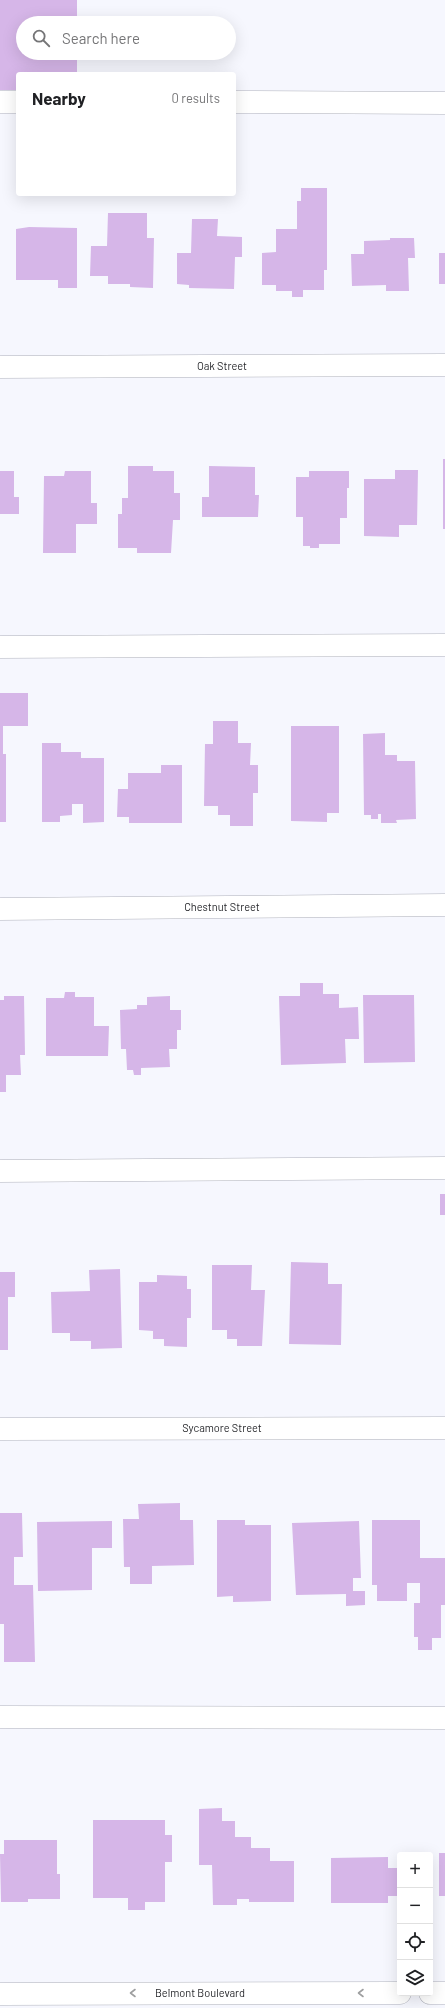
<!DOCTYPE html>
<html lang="en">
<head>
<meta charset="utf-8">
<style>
	body { margin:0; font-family:Barlow,sans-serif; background:#f6f6f6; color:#202124 }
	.controls { position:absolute; right:12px; bottom:12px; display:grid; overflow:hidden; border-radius:4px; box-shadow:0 4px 16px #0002 }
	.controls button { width:36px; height:36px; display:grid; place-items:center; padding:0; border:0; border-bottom:1px solid #e0e0e0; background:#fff; color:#202124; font:20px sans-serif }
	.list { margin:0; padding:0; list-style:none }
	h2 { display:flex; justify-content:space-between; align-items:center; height:52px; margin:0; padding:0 16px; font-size:17px }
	h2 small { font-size:13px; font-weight:400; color:#757577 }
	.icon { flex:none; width:22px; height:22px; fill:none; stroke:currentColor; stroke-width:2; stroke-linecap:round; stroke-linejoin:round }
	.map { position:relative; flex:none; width:445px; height:2008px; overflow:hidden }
	.search { position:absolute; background:#fff; box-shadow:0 4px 16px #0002; left:16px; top:16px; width:220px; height:44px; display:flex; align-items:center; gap:10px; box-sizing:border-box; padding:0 14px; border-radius:22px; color:#757577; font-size:15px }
	.panel { position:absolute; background:#fff; box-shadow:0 4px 16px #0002; left:16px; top:72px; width:220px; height:124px; border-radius:4px }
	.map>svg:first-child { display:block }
	.building { fill:#d6b6e8 }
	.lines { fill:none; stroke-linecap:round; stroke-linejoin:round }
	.minor-casing { stroke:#afb1bb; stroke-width:23 }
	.minor { stroke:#fff; stroke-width:22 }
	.oneway { stroke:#9e9fa0 }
	.labels { text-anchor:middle; stroke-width:4; stroke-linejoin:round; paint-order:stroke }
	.street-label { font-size:11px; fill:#28292d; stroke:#fff }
</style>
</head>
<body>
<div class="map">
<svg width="445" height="2008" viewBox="0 0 445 2008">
	<rect width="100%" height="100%" fill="#f6f7fe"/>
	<path class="building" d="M0 0H77V23H23V53H77V74H18V90H0Z
		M301 188H327V270H324V290H303V297H292V291H276V285H262V253L276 252V229H297V201H301Z
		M108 213H147V238H154L153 288 130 287V284H108V276H90L91 246H107Z
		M192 219H218L217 236 242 237V257H235L234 289 189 288V285L177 284V253H191Z
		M29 227 77 228V288H58V280H16V229Z
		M390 238H414L415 258H408L409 291H386V285L352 286 351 254H364V241L390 240Z
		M439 253H445V284H439Z
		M443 459H445V529H443Z
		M128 466H153V471H174V493H180V520H173L171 553H137V548H118V514H122V498H128Z
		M209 466 255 467V495H259L258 517H202V497H209Z
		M395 470H418L417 525H399V537L364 536V479H395Z
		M0 471H14V497H19V514H0Z
		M65 471H91V503H97V524H76V553H43L44 476H64Z
		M309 471H349V488H347V518H340V544H319V548H310V546H303V517H296V477H309Z
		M0 693H28V726H3V754H6V822H0Z
		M213 721H238V743H251L250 765H258V793H253V826H230V815H218V806H204L205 744H213Z
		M291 726H339V813H327V822L291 821Z
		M385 733V755H397V761H415L416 819 396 820 397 823H381V814H378V819H371V815H364L363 734Z
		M42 743H61V752H81V758H104V822L83 823V804H72V815L60 816V822H42Z
		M161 765H182V823H129V817H117L118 789H128V773H161Z
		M300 983H323V994H339V1008L358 1007 359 1039H345L346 1063 281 1065 279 996H300Z
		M65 992H75V997H94V1026H109L108 1056H46V998H64Z
		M363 995H414L415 1062 364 1063Z
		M4 996H24L25 1055H20L21 1075H6V1092H0V1000H4Z
		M170 996V1010H181V1030H177V1049H169L170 1067 141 1068V1075H134L133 1070H127L126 1049H121L120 1010 137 1009V1005H147V997Z
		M440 1194H445V1215H440Z
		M291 1262 328 1263V1284H342L341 1345 289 1344Z
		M212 1265H252L251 1290H265L262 1346H237V1339H227V1330H212Z
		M120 1269 122 1348 91 1349V1341H70V1333H52L51 1292 90 1291 89 1270Z
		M0 1272H15V1297H8V1350H0Z
		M157 1275 187 1276V1289H191V1318H187V1347L164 1346V1339H153V1331L139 1330V1282H157Z
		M180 1503V1520H193L194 1565 152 1566V1584H130V1567H124L123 1519H139L138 1504Z
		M0 1513H22L23 1557H14V1585H33L35 1662H4V1624H0Z
		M217 1520H245V1525H271V1601L233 1602V1596L217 1597Z
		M372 1520H420V1558H445V1605H441V1638H432V1650H418V1637H414V1603H420V1583H407V1601H377V1585H372Z
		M112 1521V1548H92V1590L38 1591 37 1522Z
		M359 1521 361 1578H353V1591H365V1605L346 1606V1594L296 1595 292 1523Z
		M222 1808V1821H235V1837H251V1848H270V1861H294V1902H249V1899H237V1905H213L212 1865H199V1809Z
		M93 1820H165V1835H172V1862H165V1902H145V1910H128V1898H93Z
		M4 1840H57V1874H60V1899H28V1902H1L0 1854H4Z
		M439 1853H445V1896H439Z
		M388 1857V1868H400V1896H388V1903H331V1858Z"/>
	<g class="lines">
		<g class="minor-casing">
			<path id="minor" d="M0 102H18
				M234 102 445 103
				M0 367 445 365
				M0 647 445 645
				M0 909 445 905
				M0 1171 445 1168
				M0 1429 445 1428
				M0 1717 445 1718
				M430 1993H445
				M0 1994 400 1993"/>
		</g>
		<use href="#minor" class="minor"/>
	</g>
	<defs><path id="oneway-chevron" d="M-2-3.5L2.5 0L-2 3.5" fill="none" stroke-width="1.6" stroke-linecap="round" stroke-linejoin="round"/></defs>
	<g class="oneway">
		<use href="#oneway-chevron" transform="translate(133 1993) rotate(180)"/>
		<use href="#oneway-chevron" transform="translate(361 1993) rotate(180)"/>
	</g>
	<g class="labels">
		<g class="street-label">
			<text x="222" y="370">Oak Street</text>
			<text x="222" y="911">Chestnut Street</text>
			<text x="222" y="1432">Sycamore Street</text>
			<text x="200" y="1997">Belmont Boulevard</text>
		</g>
	</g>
</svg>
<div class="controls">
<button>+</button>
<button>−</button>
<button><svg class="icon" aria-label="locate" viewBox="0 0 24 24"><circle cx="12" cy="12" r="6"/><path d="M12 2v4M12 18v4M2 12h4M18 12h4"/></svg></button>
<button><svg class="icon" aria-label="layers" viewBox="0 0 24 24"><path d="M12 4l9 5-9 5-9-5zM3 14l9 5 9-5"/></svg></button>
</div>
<div class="search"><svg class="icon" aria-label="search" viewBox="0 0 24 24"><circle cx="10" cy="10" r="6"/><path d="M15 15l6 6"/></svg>Search here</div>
<section class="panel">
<h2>Nearby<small>0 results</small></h2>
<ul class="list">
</ul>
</section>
</div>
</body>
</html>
